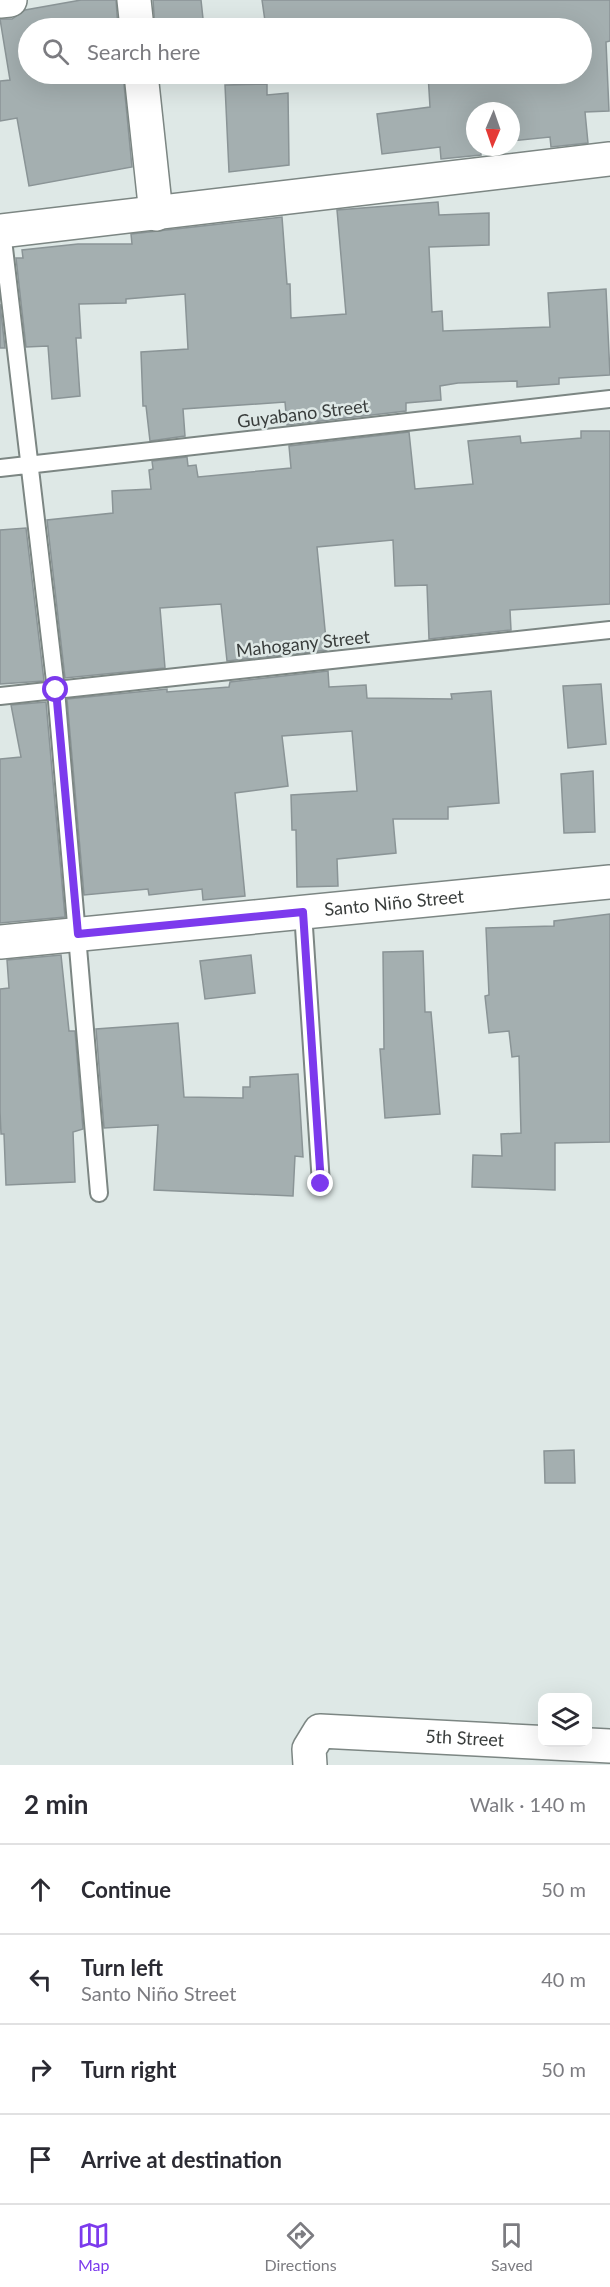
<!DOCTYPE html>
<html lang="en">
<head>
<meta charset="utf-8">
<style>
	body { margin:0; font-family:Lato,sans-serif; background:#f2f2f3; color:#2b2b33 }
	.controls { position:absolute; right:18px; bottom:18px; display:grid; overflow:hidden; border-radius:12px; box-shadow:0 6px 24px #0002 }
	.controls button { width:54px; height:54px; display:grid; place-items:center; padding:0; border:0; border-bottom:2px solid #e1e1e2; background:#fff; color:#2b2b33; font:30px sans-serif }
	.compass { position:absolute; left:466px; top:102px; width:54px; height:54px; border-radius:50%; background:#fff; box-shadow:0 6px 24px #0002; rotate:182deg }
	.stop { position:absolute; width:18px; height:18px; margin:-14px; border:4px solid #7c3aed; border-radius:50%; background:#fff }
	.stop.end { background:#7c3aed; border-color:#fff; box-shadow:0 2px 6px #0008 }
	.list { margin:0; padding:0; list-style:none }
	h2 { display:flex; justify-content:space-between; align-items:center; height:78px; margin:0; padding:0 24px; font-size:26px }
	h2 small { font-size:20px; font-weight:400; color:#7c7c81 }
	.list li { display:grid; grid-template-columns:39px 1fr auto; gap:18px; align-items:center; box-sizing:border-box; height:90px; padding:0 24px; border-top:2px solid #e1e1e2 }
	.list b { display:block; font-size:22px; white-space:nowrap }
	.list p { margin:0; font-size:20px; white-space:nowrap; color:#7c7c81 }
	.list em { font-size:20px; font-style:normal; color:#7c7c81 }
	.icon { flex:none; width:33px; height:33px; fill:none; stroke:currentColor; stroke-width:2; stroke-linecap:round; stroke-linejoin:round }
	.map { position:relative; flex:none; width:610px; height:1765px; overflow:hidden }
	.search { position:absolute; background:#fff; box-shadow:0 6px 24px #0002; left:18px; right:18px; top:18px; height:66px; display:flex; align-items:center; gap:15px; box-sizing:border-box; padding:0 21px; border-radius:33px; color:#7c7c81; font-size:22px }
	.sheet { height:438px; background:#fff }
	nav { display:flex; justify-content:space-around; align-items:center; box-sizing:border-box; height:84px; border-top:2px solid #e1e1e2; background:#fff; font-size:16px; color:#7c7c81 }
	nav a { display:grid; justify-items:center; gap:3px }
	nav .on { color:#7c3aed }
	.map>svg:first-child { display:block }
	.building { fill:#a4afb0; stroke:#8a9496; stroke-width:1.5 }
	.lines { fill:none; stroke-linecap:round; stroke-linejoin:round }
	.lane-casing { stroke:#7c8683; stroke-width:20 }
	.street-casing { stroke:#7c8683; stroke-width:36 }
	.secondary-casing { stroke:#7c8683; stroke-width:36 }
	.lane { stroke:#fff; stroke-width:16 }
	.street { stroke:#fff; stroke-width:33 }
	.secondary { stroke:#fff; stroke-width:33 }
	.route { stroke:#7c3aed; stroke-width:8 }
	.labels { text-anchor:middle; stroke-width:5; stroke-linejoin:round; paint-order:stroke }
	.street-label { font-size:18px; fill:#393d3c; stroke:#dee8e6 }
</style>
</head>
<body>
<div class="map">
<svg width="610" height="1765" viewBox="0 0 610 1765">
	<rect width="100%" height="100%" fill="#dee8e6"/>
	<path class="building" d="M81 0H116L118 28H28V74H123L132 167 29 186 17 118 0 121V81L10 80 0 19H12L25 10Z
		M153 0H201L204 28H155Z
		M262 0H610V41L606 42 609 111 585 112 588 143 551 147 550 137 511 141V111H475V147H481V155L441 159 440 147 382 154 377 114 430 107 428 74H582V28H424V24L378 28H266Z
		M267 84V95L288 93 289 165 229 172 225 85Z
		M438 202 439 215 489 213V245L429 247 432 312 442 311 443 331 550 327 548 293 606 289 610 375 559 378V384L517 387V381L458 383 440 386 441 400 406 403V411L287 425 285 402 183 409 185 436 150 441 146 406H143L141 352 188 349 185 294 126 299V303L79 304 81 338H76L80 396 52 399 48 346 26 347 16 258H23L22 250 78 244H132L131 234 282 217 287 284H290L291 318 346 314 337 210Z
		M0 304 5 348H0Z
		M581 431H610V604L510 610 511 630 429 639 427 585 395 586 393 540 317 547 327 650 227 661 221 604 160 608 165 668 65 678 47 520 113 513 112 491 151 489 149 470 153 469 152 461 187 457 188 466 196 465 198 477 291 468 289 446 409 432 415 489 473 484 468 441 520 436 521 443 581 438Z
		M26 528 44 681 0 684V530Z
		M328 671 329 687 366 685 367 698 452 699 451 694 491 691 499 803 448 807V819H393L396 853 337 859 338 886 297 887 296 830H292L291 795 357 791 352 731 282 736 288 786 235 793 245 896 203 900 202 889 149 895 148 889 84 895 67 699 167 689V692L229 687 230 682Z
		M601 684 606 744 568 748 563 686Z
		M46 702 65 917 0 923V759L21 757 11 705Z
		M593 771 595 832 564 833 561 774Z
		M610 914V1142L555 1143V1190L472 1187 473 1155 502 1156 501 1134 521 1133 519 1056 512 1057 509 1031 489 1033 485 996 489 995 486 928 554 926V921Z
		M423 951 425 1012H431L440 1114 385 1118 380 1049H384L383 952Z
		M61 955 69 1031H75L83 1129 73 1132 75 1182 6 1185 4 1134H1L0 1111V989L9 988 7 960Z
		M251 955 255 993 205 999 200 961Z
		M178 1023 184 1097 243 1098V1087H250V1077L298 1074 303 1157 295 1156 293 1196 154 1190 158 1125 104 1128 96 1029Z
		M574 1450 575 1483H545L544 1451Z"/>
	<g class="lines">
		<g class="lane-casing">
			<path id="lane" d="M2 231 56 690 99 1193
				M0 468 610 399
				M0 696 610 630
				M303 912 321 1184"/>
		</g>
		<g class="street-casing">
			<g id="street">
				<path d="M134 0 137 28"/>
				<path d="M0 1 10 0"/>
				<path d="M141 74 156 214"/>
				<path d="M0 231 610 159"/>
				<path id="s1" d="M310 1765 309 1749 320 1731 610 1746"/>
			</g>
		</g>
		<g class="secondary-casing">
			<g id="secondary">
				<path id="s2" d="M0 942 610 882"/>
			</g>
		</g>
		<use href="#lane" class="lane"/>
		<use href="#street" class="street"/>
		<use href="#secondary" class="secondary"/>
	</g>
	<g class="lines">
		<path class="route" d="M56 690 78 934 303 912 321 1184"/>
	</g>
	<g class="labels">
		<g class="street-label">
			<text transform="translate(303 414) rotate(-7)" y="6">Guyabano Street</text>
			<text transform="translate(303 644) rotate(-6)" y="6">Mahogany Street</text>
			<text dy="6" stroke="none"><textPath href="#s2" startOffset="396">Santo Niño Street</textPath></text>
			<text dy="6" stroke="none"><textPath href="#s1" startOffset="182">5th Street</textPath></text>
		</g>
	</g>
</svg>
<div class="controls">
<button><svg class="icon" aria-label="layers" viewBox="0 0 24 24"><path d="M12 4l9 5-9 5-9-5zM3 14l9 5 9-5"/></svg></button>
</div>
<svg class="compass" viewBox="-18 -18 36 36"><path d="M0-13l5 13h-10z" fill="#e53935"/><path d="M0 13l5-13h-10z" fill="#7c7c81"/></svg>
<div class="stop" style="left:56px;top:690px"></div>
<div class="stop end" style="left:321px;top:1184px"></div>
<div class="search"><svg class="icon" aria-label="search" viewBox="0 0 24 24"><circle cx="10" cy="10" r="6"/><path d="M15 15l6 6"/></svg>Search here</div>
</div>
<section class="sheet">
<h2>2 min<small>Walk · 140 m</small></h2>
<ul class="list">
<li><svg class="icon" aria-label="ahead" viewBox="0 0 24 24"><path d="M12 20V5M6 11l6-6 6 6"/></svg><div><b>Continue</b></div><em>50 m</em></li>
<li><svg class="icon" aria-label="left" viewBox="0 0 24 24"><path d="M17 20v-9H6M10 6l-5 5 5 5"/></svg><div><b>Turn left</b><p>Santo Niño Street</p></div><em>40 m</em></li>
<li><svg class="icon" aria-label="right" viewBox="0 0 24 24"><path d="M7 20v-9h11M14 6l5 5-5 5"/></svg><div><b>Turn right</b></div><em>50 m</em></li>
<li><svg class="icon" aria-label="arrive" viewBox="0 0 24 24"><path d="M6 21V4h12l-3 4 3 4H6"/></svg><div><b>Arrive at destination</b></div></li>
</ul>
</section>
<nav>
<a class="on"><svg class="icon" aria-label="map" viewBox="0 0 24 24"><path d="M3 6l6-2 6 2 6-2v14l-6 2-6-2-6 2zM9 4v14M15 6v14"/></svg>Map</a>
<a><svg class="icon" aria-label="directions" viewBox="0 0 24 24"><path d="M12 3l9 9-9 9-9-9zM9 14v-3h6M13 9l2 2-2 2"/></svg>Directions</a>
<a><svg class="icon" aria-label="saved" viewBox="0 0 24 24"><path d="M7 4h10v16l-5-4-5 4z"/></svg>Saved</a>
</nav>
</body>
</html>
